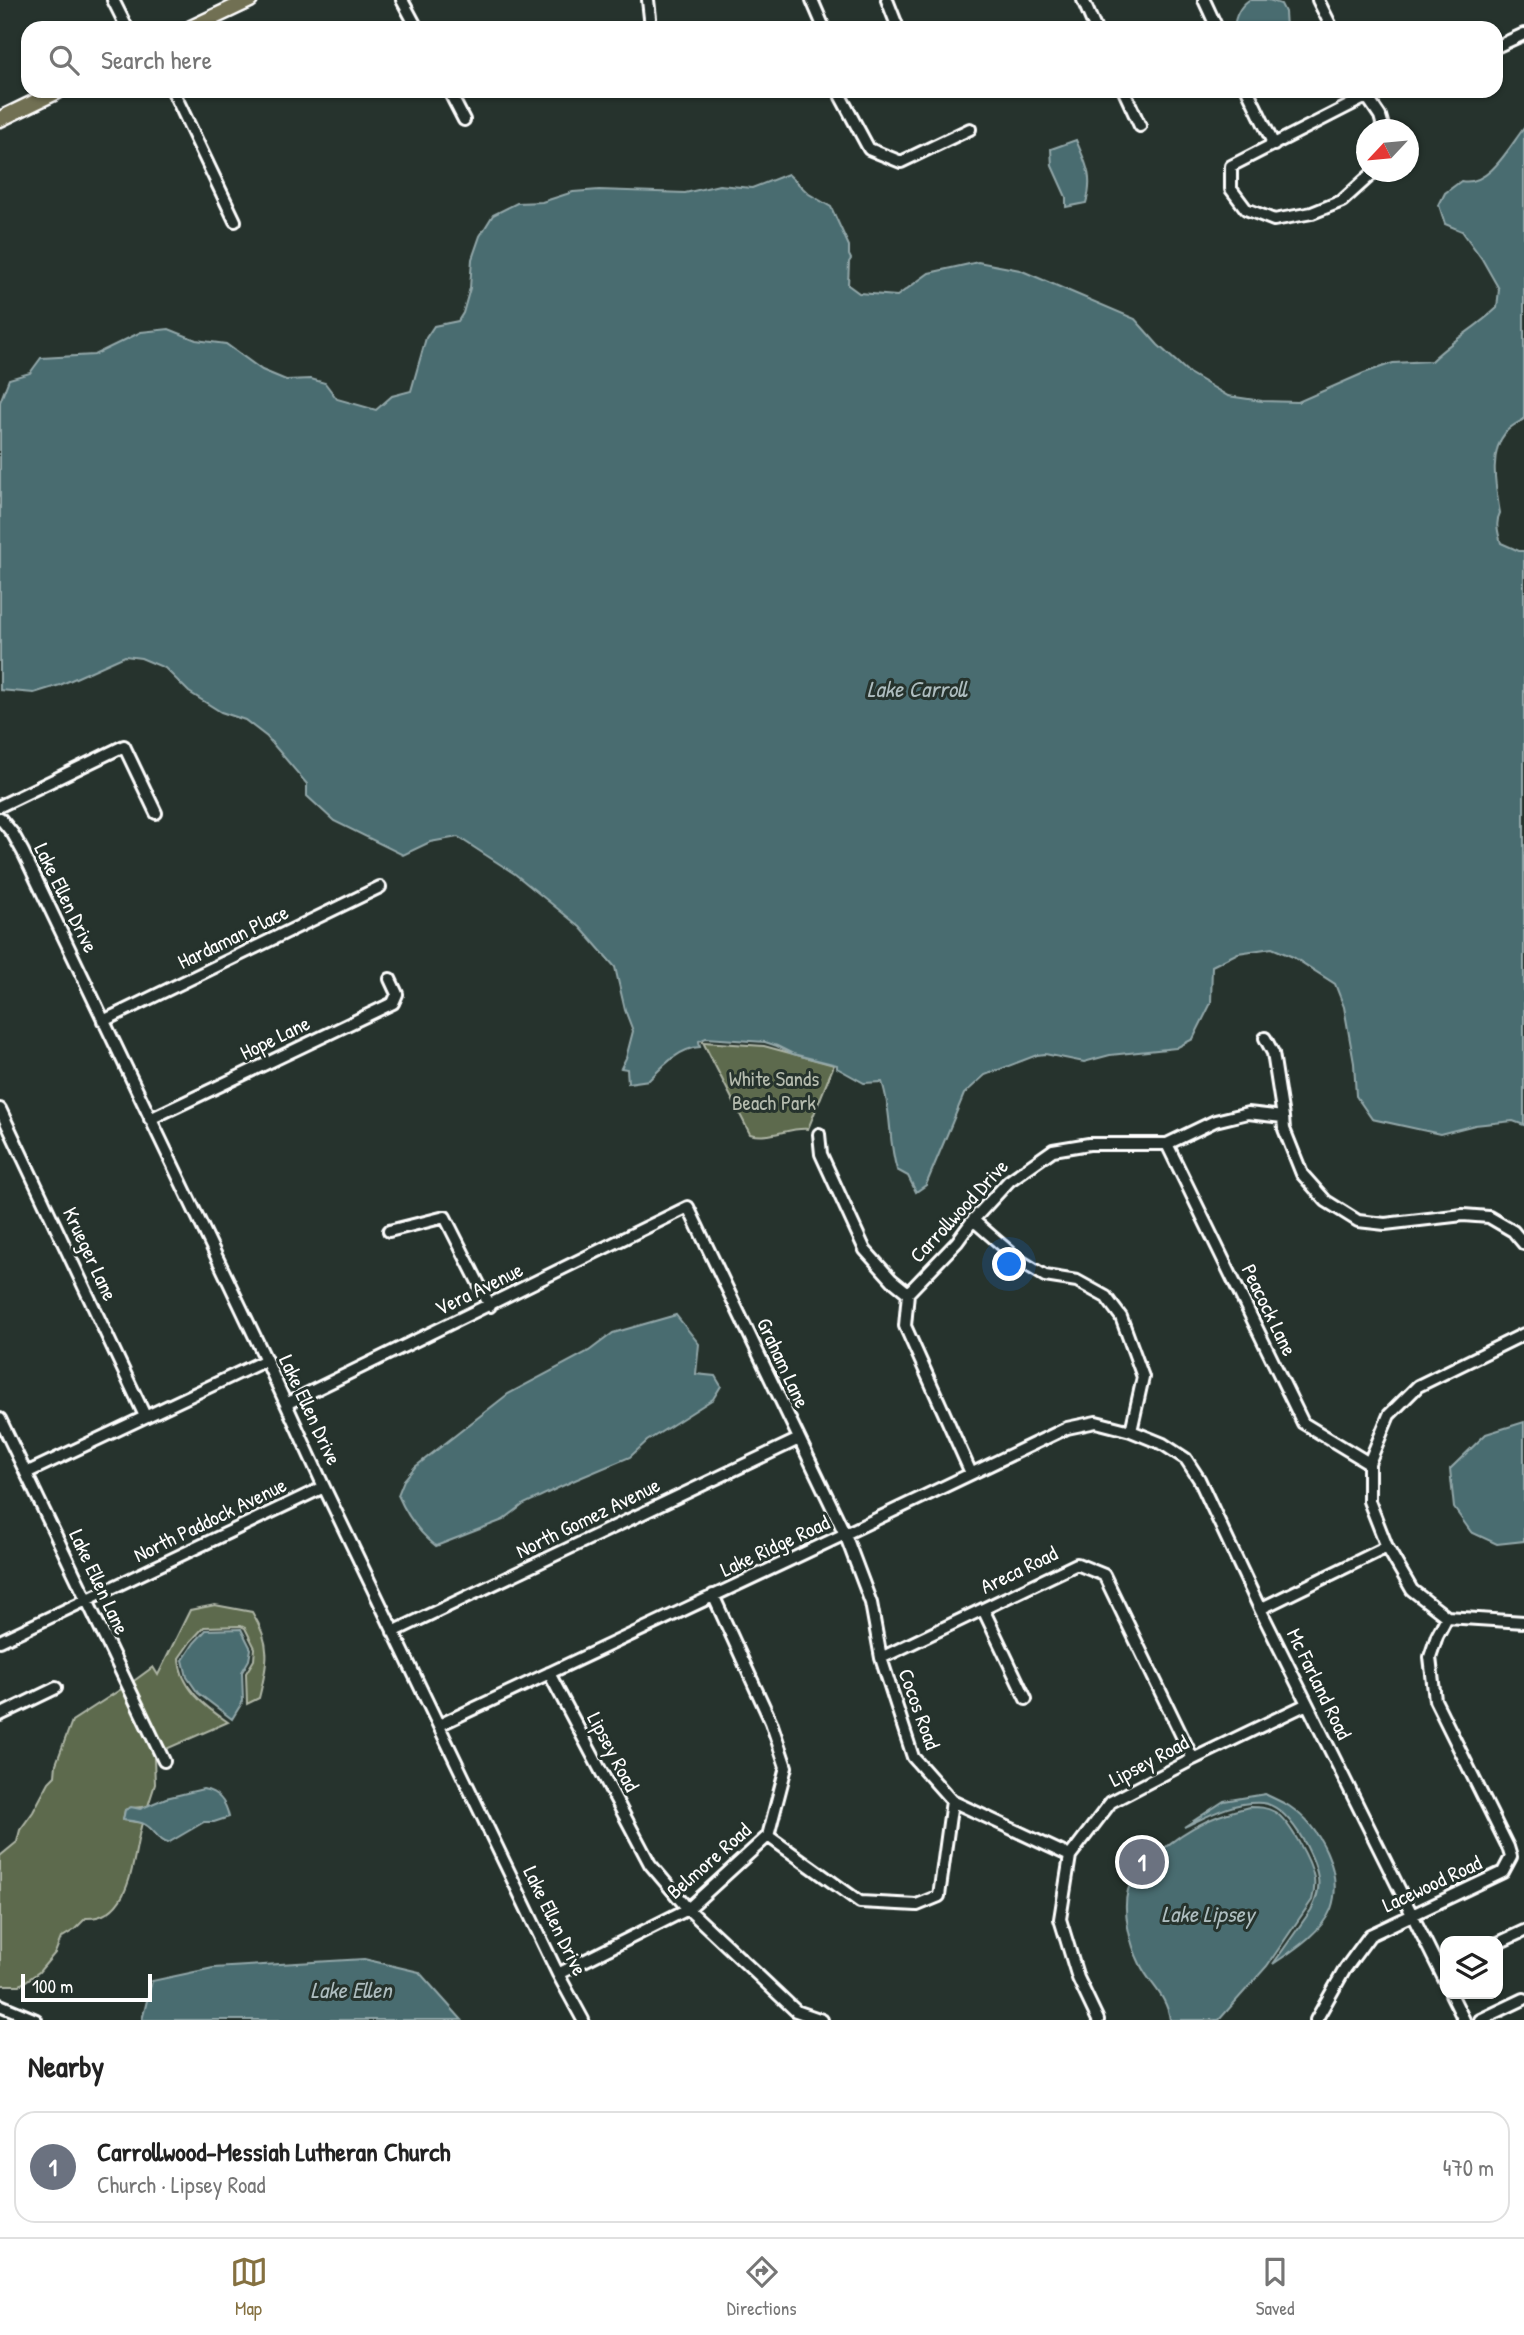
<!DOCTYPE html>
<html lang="en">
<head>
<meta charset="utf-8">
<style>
	body { margin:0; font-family:"Patrick Hand",sans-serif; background:#f2f2f2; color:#222 }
	.controls { position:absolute; right:21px; bottom:21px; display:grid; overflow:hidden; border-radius:14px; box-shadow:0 2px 5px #0004 }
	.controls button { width:63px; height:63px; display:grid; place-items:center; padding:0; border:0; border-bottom:2px solid #e0e0e0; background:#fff; color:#222; font:35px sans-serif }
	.compass { position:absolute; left:1356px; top:119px; width:63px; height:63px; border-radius:50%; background:#fff; box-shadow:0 2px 5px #0004; rotate:244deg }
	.scale { position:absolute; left:21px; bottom:18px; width:131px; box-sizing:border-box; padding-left:7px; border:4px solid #fff; border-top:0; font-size:19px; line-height:24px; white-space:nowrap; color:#fff; -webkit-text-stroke:5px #26332d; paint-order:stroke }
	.you { position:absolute; left:1010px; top:1265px; width:24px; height:24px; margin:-18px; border:5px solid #fff; border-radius:50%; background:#1a73e8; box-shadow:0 0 0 10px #1a73e833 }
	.badge { display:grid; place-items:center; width:46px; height:46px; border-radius:50%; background:#857141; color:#fff; font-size:23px; font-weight:700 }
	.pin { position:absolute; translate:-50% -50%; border:4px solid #fff; box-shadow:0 2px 7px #0006 }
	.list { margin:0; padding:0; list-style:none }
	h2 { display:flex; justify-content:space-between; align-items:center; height:91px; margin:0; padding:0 28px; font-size:30px }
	h2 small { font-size:23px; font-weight:400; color:#767676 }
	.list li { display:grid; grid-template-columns:46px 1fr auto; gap:21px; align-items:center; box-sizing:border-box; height:112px; margin:0 14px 14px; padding:0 14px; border:2px solid #e0e0e0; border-radius:21px }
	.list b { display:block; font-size:26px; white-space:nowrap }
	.list p { margin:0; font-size:23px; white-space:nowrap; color:#767676 }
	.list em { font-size:23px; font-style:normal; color:#767676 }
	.icon { flex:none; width:38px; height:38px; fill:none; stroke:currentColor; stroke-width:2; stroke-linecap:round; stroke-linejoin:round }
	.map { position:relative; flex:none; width:1524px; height:2020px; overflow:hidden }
	.search { position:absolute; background:#fff; box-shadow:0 2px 5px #0004; left:21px; right:21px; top:21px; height:77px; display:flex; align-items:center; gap:18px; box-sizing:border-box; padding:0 24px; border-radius:21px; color:#767676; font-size:26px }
	.sheet { height:217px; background:#fff }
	nav { display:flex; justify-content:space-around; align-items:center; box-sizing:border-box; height:98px; border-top:2px solid #e0e0e0; background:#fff; font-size:19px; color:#767676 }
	nav a { display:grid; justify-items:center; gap:4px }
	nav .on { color:#857141 }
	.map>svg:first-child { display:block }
	.green { fill:#5d6b4d; stroke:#aeb5a6; stroke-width:2 }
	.water { fill:#4a6c70; stroke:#92a7a9; stroke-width:2 }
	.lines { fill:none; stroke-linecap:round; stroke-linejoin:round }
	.minor-casing { stroke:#fff; stroke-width:16 }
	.major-casing { stroke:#fff; stroke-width:19 }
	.minor { stroke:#26332d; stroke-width:10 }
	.major { stroke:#716f52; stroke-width:14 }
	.labels { text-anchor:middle; stroke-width:6; stroke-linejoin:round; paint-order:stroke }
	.street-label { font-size:21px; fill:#fff; stroke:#26332d }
	.park-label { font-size:21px; fill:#b6bcaf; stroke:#26332d }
	.water-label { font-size:23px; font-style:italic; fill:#aebdbf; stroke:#26332d }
</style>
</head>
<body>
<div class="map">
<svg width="1524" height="2020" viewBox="0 0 1524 2020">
	<rect width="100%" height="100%" fill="#26332d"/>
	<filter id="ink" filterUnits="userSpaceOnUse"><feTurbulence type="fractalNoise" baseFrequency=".0143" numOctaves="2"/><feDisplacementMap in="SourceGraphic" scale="14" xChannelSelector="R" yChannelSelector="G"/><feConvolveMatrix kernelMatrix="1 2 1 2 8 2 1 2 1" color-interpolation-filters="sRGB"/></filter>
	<g filter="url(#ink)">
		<path class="green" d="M703 1042 764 1046 834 1065 808 1129C789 1127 768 1140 750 1134Z
			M215 1605 252 1612C272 1644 268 1663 259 1698L247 1704 246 1673 254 1660 255 1648 245 1628 241 1626 204 1627 191 1641 179 1658C180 1687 205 1707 228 1722L164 1750 131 1683 153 1667 158 1675 190 1610Z
			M123 1688 156 1757 154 1758 155 1784 148 1806C139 1809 133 1806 125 1810L123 1820 142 1823C132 1856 133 1919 86 1918L74 1930 61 1938 55 1953 39 1972 20 1985H0V1856L17 1842 20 1830 33 1812 49 1782 55 1776 56 1764 72 1721Z"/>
		<path class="water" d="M1249 0H1269L1281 4 1285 12 1286 28H1234C1235 16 1239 7 1249 0Z
			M1524 128V419C1518 423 1510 426 1506 432 1488 453 1496 488 1500 513 1495 522 1498 533 1501 543L1519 551H1524V1125L1513 1121 1475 1125 1440 1134 1372 1119 1356 1096 1354 1063 1344 1007 1335 984 1293 957 1272 948 1238 953 1212 966 1211 1003 1193 1039 1176 1048 1110 1055 1084 1062 1045 1054 1037 1055 985 1075 964 1094 926 1185 916 1192 908 1176 897 1170C888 1141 892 1111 882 1082L864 1083 837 1068V1065L793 1054 777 1046 765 1042 706 1038 699 1041 700 1047C679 1048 663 1066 649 1080L628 1083 627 1069 621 1068 626 1058 633 1031 625 1010 615 967 580 927 515 874 458 837 430 842 403 855 334 821 307 796V784L267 737 245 720 221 712 189 692 165 668 141 658 125 656 60 685 34 693 0 690V402L9 379 30 373 41 358 94 355 141 332 169 329 196 340 226 344 262 370 286 380 311 379 325 383 337 399 376 410 392 396 411 391 426 338 434 326 458 321 463 313 470 288 472 259 480 236 493 215 517 203 542 202 573 192 599 190 685 193 719 185 752 188 788 174 809 194 831 207 849 246V255L851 259 849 262 848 285 859 293 897 296 929 273 978 262 1020 270 1135 319 1158 345 1189 373 1228 396 1262 401 1298 402 1364 373 1393 363 1431 361C1451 341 1476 328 1497 308L1499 289 1482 259 1462 231 1445 224 1439 205 1445 193 1461 181C1489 187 1509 147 1524 128Z
			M1076 140C1086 164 1094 177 1086 203L1066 207V197L1052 166 1051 149Z
			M676 1315 699 1344 696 1374 715 1376 721 1386 713 1399 647 1441 630 1457 575 1480 524 1504 503 1520 436 1546C418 1532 407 1516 398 1495L404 1480 415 1467 508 1394 589 1351 613 1333Z
			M1524 1422V1541L1497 1544 1471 1532 1454 1508 1450 1469 1486 1434Z
			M241 1629 251 1649 249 1660 242 1672 243 1701 232 1719 198 1693 187 1677 183 1660 194 1643 206 1630Z
			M203 1789C219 1792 226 1802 229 1817L214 1822H204L168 1843C158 1841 155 1830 146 1825 139 1821 130 1821 123 1820L125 1810 131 1807 140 1809 166 1798Z
			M1265 1794C1273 1798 1282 1802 1289 1806 1320 1827 1344 1872 1331 1909 1322 1932 1292 1951 1273 1964L1311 1910C1316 1900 1320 1890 1318 1878 1315 1855 1288 1805 1262 1803 1234 1801 1208 1816 1184 1827L1224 1801Z
			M1249 1807C1259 1807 1266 1807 1275 1812 1290 1822 1311 1861 1314 1878 1315 1886 1314 1893 1312 1900L1267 1966 1219 2020H1170C1167 1995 1150 1985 1140 1964 1130 1944 1122 1911 1128 1890 1131 1879 1139 1871 1147 1864 1178 1833 1206 1817 1249 1807Z
			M364 1959 419 1972 462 2020H142L152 1981 213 1968Z"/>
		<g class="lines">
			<g class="minor-casing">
				<path id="minor" d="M113 0 127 28
					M402 0 417 28
					M648 0 650 18
					M812 0 824 28
					M887 0 898 28
					M1083 0 1095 28
					M1204 0 1217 28
					M1318 0 1332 28
					M1496 47 1524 34
					M173 91 235 221
					M449 91 464 120
					M840 91 841 97 869 149 901 162 970 129
					M1124 91 1140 126
					M1248 91 1274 145
					M1363 91 1380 116 1384 130
					M1366 97 1231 166V189L1246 209 1274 220 1312 213 1342 201 1374 172
					M0 806 124 746 156 813
					M0 818 13 834 23 852 266 1360 324 1487 558 1974 583 2020
					M103 1021 380 887
					M1265 1038 1273 1053 1283 1117
					M0 1109 145 1416
					M150 1119 393 1003 397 994 390 979
					M819 1134 821 1154 865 1250 892 1280 908 1293
					M1167 1144 1303 1423 1369 1463
					M973 1220 1019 1260 1045 1276 1077 1281 1106 1297 1121 1317 1143 1377 1131 1431
					M389 1231 445 1217 490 1306
					M1524 1334 1418 1386 1389 1415 1369 1463V1501L1387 1547 1412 1590 1447 1617 1524 1622
					M286 1404 688 1207 845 1534 871 1603 881 1658 913 1757 952 1801 1070 1856
					M0 1419 164 1761
					M26 1473 266 1360
					M971 1473 905 1326 908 1293 957 1242 973 1220 1009 1181 1053 1150 1089 1144H1167L1215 1121 1248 1113 1283 1117 1284 1129 1302 1174 1326 1201 1358 1221 1385 1224 1463 1215 1489 1217 1513 1231 1524 1244
					M983 1609 1026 1699
					M1260 1609 1387 1547
					M393 1632 799 1439
					M0 1641 324 1487
					M881 1658 1077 1564 1104 1575 1193 1759
					M549 1673 650 1864 688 1909 796 2011 822 2020
					M0 1715 56 1688
					M439 1725 845 1534 1067 1428 1096 1422 1131 1431 1163 1444 1186 1459 1199 1479 1260 1609 1445 1981
					M768 1836 860 1902 917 1905 939 1896 952 1801
					M1498 1943 1524 1931
					M558 1974 688 1909 768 1836 786 1767 771 1722 713 1595
					M1451 1994 1464 2020
					M0 2005 36 2020
					M1098 2020 1078 1978 1060 1919 1070 1856 1111 1802 1193 1759 1307 1704
					M1316 2020 1345 1969 1370 1935 1503 1872 1511 1857 1508 1847 1435 1700 1430 1657 1437 1636 1447 1617
					M1480 2020 1524 1999"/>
			</g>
			<g class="major-casing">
				<path id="major" d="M191 28 250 0
					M0 119 58 91"/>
			</g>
			<use href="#minor" class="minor"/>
			<use href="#major" class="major"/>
		</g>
	</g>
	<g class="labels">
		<g class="street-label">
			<text transform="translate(66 898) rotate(64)" y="7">Lake Ellen Drive</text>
			<text transform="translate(233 937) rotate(-26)" y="7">Hardaman Place</text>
			<text transform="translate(275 1038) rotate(-26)" y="7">Hope Lane</text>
			<text transform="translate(959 1211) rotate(-47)" y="7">Carrollwood Drive</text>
			<text transform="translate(90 1254) rotate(65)" y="7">Krueger Lane</text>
			<text transform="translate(479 1289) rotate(-26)" y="7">Vera Avenue</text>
			<text transform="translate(1269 1310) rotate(64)" y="7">Peacock Lane</text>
			<text transform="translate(783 1363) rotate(65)" y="7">Graham Lane</text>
			<text transform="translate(310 1410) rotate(65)" y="7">Lake Ellen Drive</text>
			<text transform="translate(588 1518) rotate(-26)" y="7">North Gomez Avenue</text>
			<text transform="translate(210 1520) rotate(-26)" y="7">North Paddock Avenue</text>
			<text transform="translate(775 1546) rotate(-25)" y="7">Lake Ridge Road</text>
			<text transform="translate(1019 1570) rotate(-26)" y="7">Areca Road</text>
			<text transform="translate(99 1582) rotate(65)" y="7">Lake Ellen Lane</text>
			<text transform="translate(1319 1684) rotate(64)" y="7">Mc Farland Road</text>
			<text transform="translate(919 1709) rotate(70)" y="7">Cocos Road</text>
			<text transform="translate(613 1752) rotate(62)" y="7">Lipsey Road</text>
			<text transform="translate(1149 1761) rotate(-28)" y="7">Lipsey Road</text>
			<text transform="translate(709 1861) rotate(-41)" y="7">Belmore Road</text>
			<text transform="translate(1432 1884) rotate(-25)" y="7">Lacewood Road</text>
			<text transform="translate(555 1921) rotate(64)" y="7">Lake Ellen Drive</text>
		</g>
		<g class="park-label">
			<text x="774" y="1086">White Sands<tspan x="774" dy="24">Beach Park</tspan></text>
		</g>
		<g class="water-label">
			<text x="917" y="697">Lake Carroll</text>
			<text x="1208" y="1922">Lake Lipsey</text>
			<text x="351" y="1998">Lake Ellen</text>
		</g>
	</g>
</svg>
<div class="controls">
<button><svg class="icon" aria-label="layers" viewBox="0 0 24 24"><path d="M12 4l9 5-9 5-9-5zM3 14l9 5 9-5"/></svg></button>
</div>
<svg class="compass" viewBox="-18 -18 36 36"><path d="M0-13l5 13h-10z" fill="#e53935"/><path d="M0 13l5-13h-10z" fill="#767676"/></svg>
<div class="scale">100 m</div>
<div class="you"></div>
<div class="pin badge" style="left:1142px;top:1862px;background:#6b7280">1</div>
<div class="search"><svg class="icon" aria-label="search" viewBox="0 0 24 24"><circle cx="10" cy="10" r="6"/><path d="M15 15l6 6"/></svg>Search here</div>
</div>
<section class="sheet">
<h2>Nearby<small></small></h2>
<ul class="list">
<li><span class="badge" style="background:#6b7280">1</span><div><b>Carrollwood-Messiah Lutheran Church</b><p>Church · Lipsey Road</p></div><em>470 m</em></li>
</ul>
</section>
<nav>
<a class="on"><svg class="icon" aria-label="map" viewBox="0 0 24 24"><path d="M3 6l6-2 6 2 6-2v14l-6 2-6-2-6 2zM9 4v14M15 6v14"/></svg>Map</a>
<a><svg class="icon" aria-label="directions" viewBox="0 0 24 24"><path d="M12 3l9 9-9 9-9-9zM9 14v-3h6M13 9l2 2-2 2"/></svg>Directions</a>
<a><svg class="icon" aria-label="saved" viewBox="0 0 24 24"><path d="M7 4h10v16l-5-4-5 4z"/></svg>Saved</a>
</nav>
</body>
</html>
